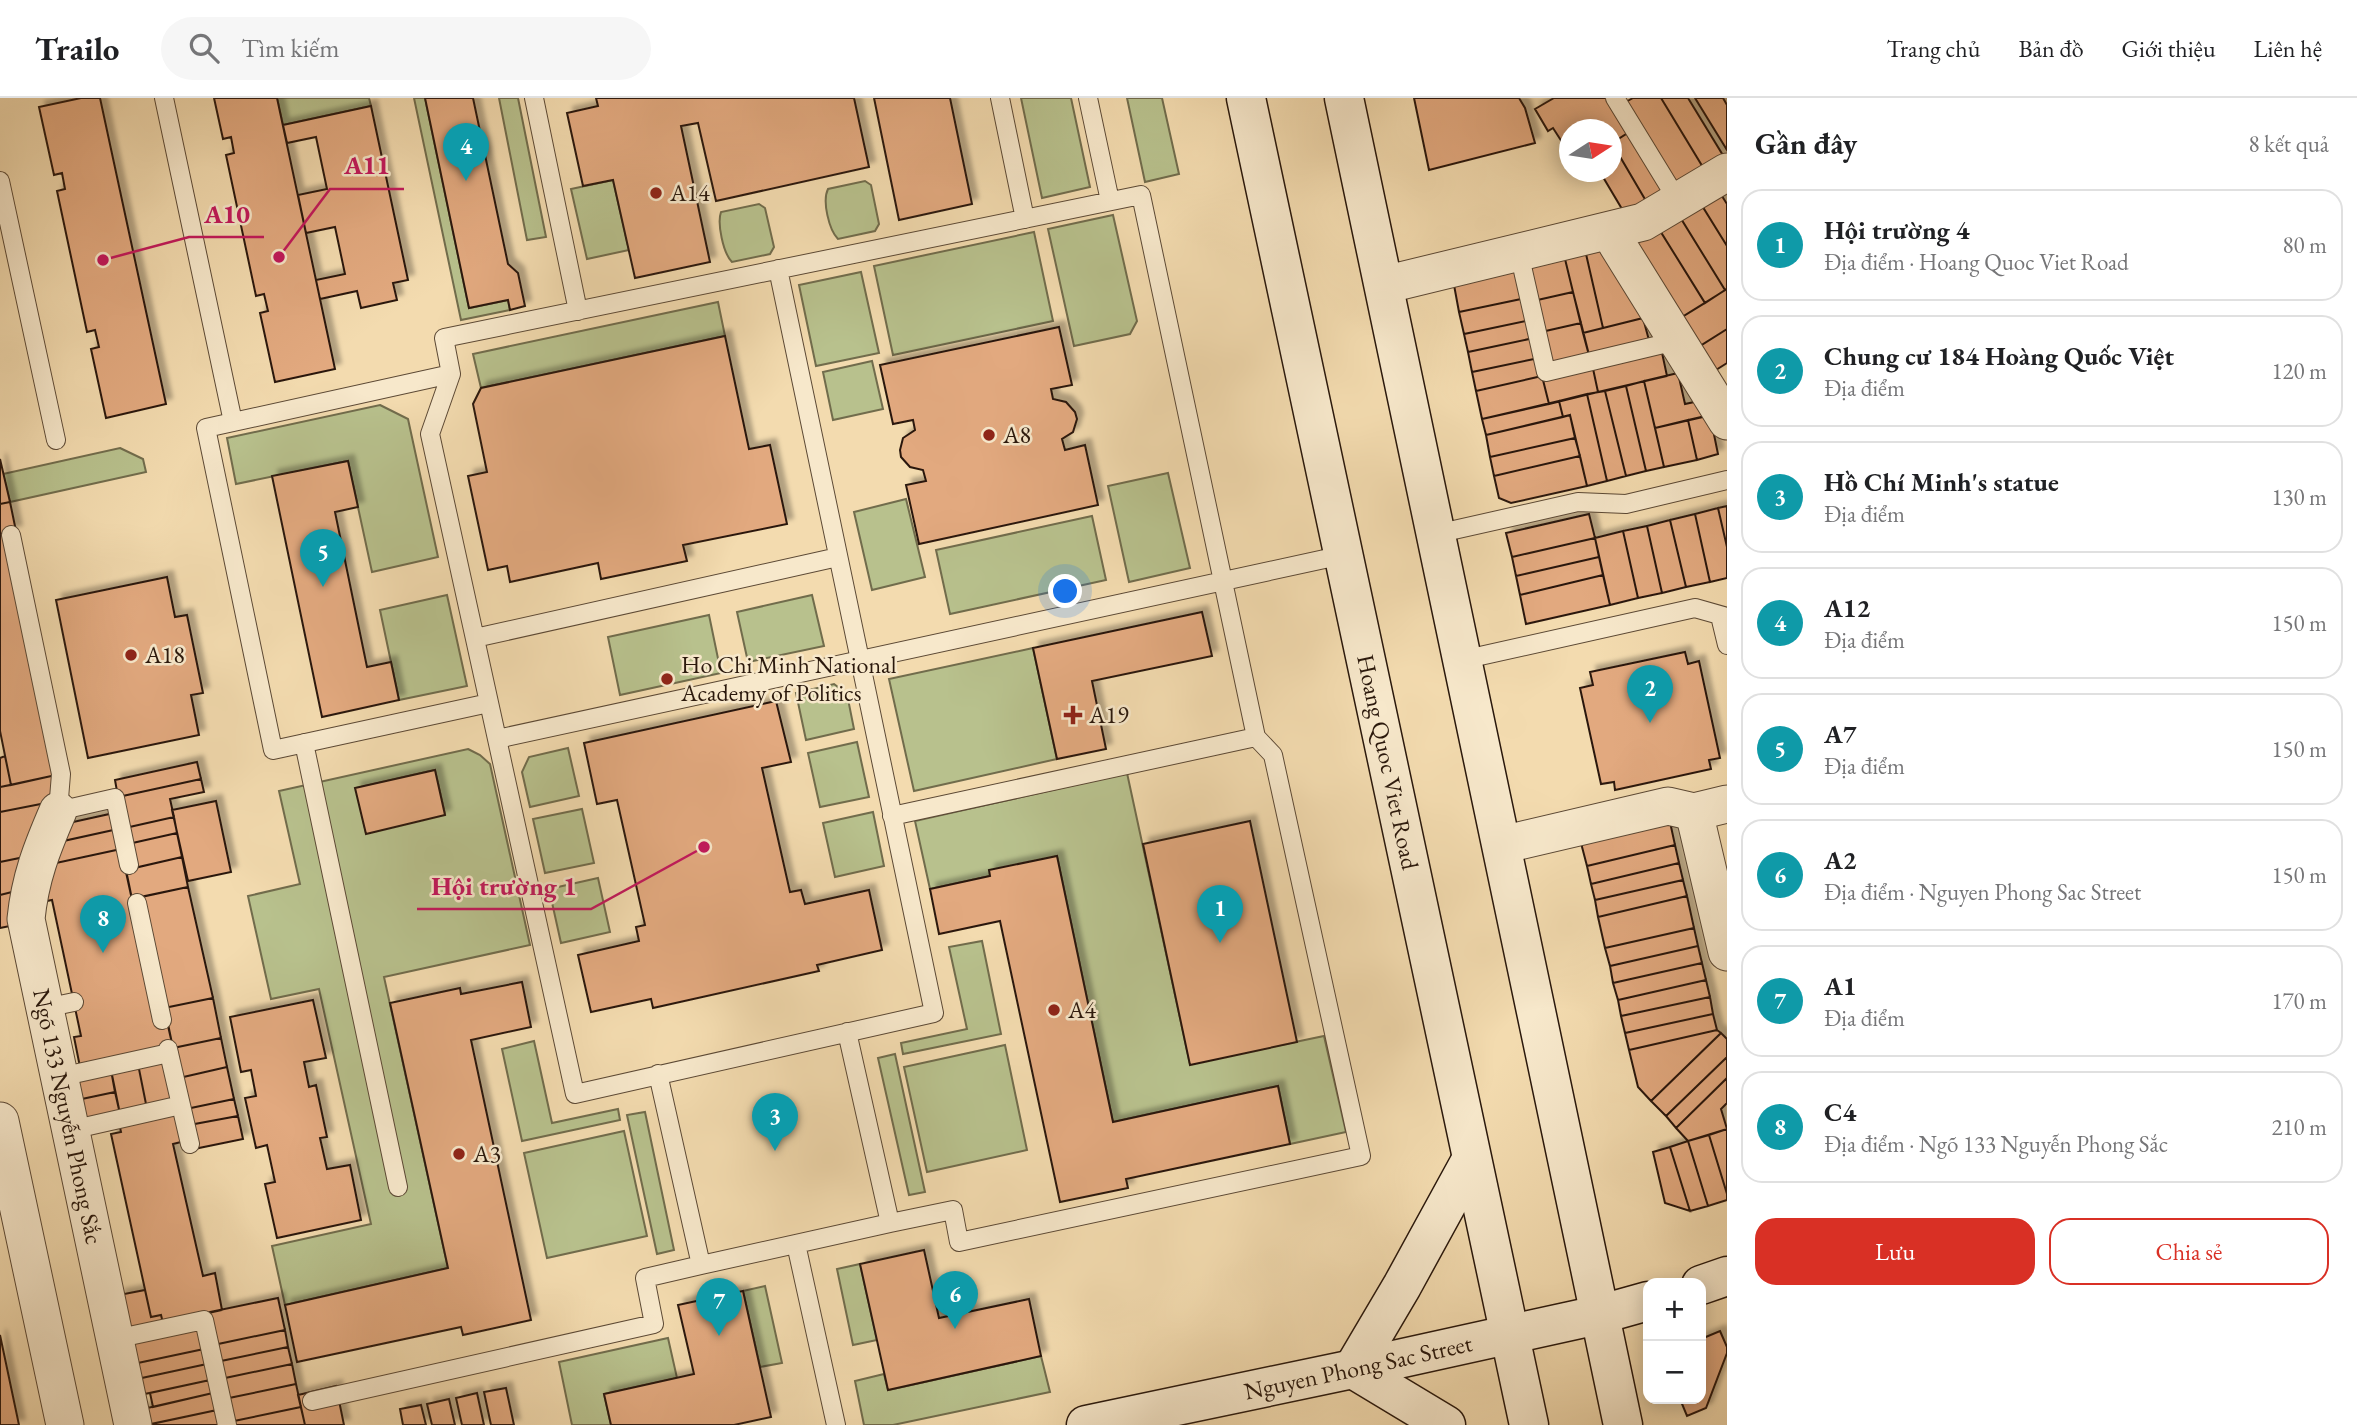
<!DOCTYPE html>
<html lang="vi">
<head>
<meta charset="utf-8">
<style>
	body { margin:0; font-family:"EB Garamond",serif; background:#f6f6f6; color:#202124 }
	.controls { position:absolute; right:21px; bottom:21px; display:grid; overflow:hidden; border-radius:14px; box-shadow:0 4px 18px #0003 }
	.controls button { width:63px; height:63px; display:grid; place-items:center; padding:0; border:0; border-bottom:2px solid #e0e0e0; background:#fff; color:#202124; font:35px sans-serif }
	.compass { position:absolute; left:1559px; top:21px; width:63px; height:63px; border-radius:50%; background:#fff; box-shadow:0 4px 18px #0003; rotate:78deg }
	.you { position:absolute; left:1066px; top:494px; width:24px; height:24px; margin:-18px; border:5px solid #fff; border-radius:50%; background:#1a73e8; box-shadow:0 0 0 10px #1a73e833 }
	.badge { display:grid; place-items:center; width:46px; height:46px; border-radius:50%; background:#d93025; color:#fff; font-size:23px; font-weight:700 }
	.pin { position:absolute; translate:-50% -58px; filter:drop-shadow(0 2px 4px #0008) }
	.pin::after { content:''; position:absolute; top:37px; width:24px; height:21px; background:inherit; clip-path:polygon(0 0,100% 0,50% 100%) }
	.list { margin:0; padding:0; list-style:none }
	h2 { display:flex; justify-content:space-between; align-items:center; height:91px; margin:0; padding:0 28px; font-size:30px }
	h2 small { font-size:23px; font-weight:400; color:#757577 }
	.list li { display:grid; grid-template-columns:46px 1fr auto; gap:21px; align-items:center; box-sizing:border-box; height:112px; margin:0 14px 14px; padding:0 14px; border:2px solid #e0e0e0; border-radius:21px }
	.list b { display:block; font-size:26px; white-space:nowrap }
	.list p { margin:0; font-size:23px; white-space:nowrap; color:#757577 }
	.list em { font-size:23px; font-style:normal; color:#757577 }
	.actions { display:flex; gap:14px; padding:21px 28px }
	.actions a { flex:1; padding:16px 0; border:2px solid #d93025; border-radius:21px; text-align:center; font-size:24px; color:#d93025 }
	.actions .main { background:#d93025; color:#fff }
	.icon { flex:none; width:38px; height:38px; fill:none; stroke:currentColor; stroke-width:2; stroke-linecap:round; stroke-linejoin:round }
	.map { position:relative; flex:none; width:1727px; height:1327px; overflow:hidden }
	header { display:flex; align-items:center; gap:42px; box-sizing:border-box; height:98px; padding:0 35px; background:#fff; border-bottom:2px solid #e0e0e0 }
	header strong { font-size:33px }
	nav { display:flex; gap:38px; margin-inline-start:auto; font-size:24px }
	.search { width:490px; height:63px; background:#f6f6f6; display:flex; align-items:center; gap:18px; box-sizing:border-box; padding:0 24px; border-radius:38px; color:#757577; font-size:26px }
	main { display:flex }
	aside { flex:1; background:#fff }
	.map>svg:first-child { display:block }
	.green { fill:#b8c18d; stroke:#716c4c; stroke-width:2; fill-rule:evenodd }
	.building { fill:#e2a97f; stroke:#2a180c; stroke-width:2; filter:url(#shadow) }
	.lines { fill:none; stroke-linecap:round; stroke-linejoin:round }
	.service-casing { stroke:#5c4935; stroke-width:20 }
	.minor-casing { stroke:#5c4935; stroke-width:39 }
	.secondary-casing { stroke:#2a180c; stroke-width:41 }
	.service { stroke:#f7e8cb; stroke-width:18 }
	.minor { stroke:#f7e8cb; stroke-width:37 }
	.secondary { stroke:#f7e8cb; stroke-width:38 }
	.poi-dot { fill:#8f2418; stroke:#f7e8cb; stroke-width:2.5 }
	.labels { text-anchor:middle; stroke-width:5; stroke-linejoin:round; paint-order:stroke }
	.poi-label { font-size:24px; fill:#2a180c; stroke:#f7e8cb; text-anchor:start }
	.street-label { font-size:24px; fill:#2a180c; stroke:#f7e8cb }
	.leader { fill:none; stroke:#c2185b; stroke-width:2.5 }
	.callout-dot { fill:#c2185b; stroke:#f7e8cb; stroke-width:2.5 }
	.callout-label { font-size:26px; text-anchor:middle; font-weight:bold; fill:#c2185b; stroke:#f7e8cb; stroke-width:5; stroke-linejoin:round; paint-order:stroke }
</style>
</head>
<body>
<header>
<strong>Trailo</strong>
<div class="search"><svg class="icon" aria-label="search" viewBox="0 0 24 24"><circle cx="10" cy="10" r="6"/><path d="M15 15l6 6"/></svg>Tìm kiếm</div>
<nav><a>Trang chủ</a><a>Bản đồ</a><a>Giới thiệu</a><a>Liên hệ</a></nav>
</header>
<main>
<div class="map">
<svg width="1727" height="1327" viewBox="0 0 1727 1327">
	<defs>
		<filter id="shadow"><feDropShadow dx="6" dy="-6" stdDeviation="2" flood-color="#0004"/></filter>
	</defs>
	<rect width="100%" height="100%" fill="#f3dbaf"/>
	<filter id="stains"><feTurbulence type="fractalNoise" baseFrequency=".00286" numOctaves="4"/><feColorMatrix values="0 0 0 0 .2 0 0 0 0 .09 0 0 0 0 .02 0 0 0 .5 -.17"/></filter>
	<radialGradient id="worn" r=".72"><stop offset=".6" stop-color="#630" stop-opacity="0"/><stop offset="1" stop-color="#630" stop-opacity=".3"/></radialGradient>
	<path class="green" d="M277 0H369L371 8 283 27Z
		M414 0H425L469 210 508 202 510 212 461 222Z
		M499 0H518L546 139 527 142Z
		M1021 0H1071L1090 89 1042 100Z
		M1127 0H1162L1179 76 1145 84Z
		M613 82 629 152 587 161 571 91Z
		M865 83 871 87 879 126 875 133 838 141C829 132 822 103 828 91Z
		M759 106 765 110 774 149 770 156 732 164C723 155 717 125 721 114Z
		M1113 117 1137 223 1130 236 1074 248 1048 131Z
		M1034 134 1053 223 893 257 874 168Z
		M861 174 879 255 816 268 799 187Z
		M718 204 725 238 481 290 473 256Z
		M872 263 883 311 833 322 823 274Z
		M380 307 408 321 438 459 372 474 348 363 236 386 227 340Z
		M120 350 143 361 146 374 10 404 3 376Z
		M1168 375 1190 470 1129 484 1108 388Z
		M906 401 925 479 872 492 854 414Z
		M1092 418 1106 482 950 516 936 452Z
		M447 497 467 588 399 602 380 512Z
		M812 497 824 548 748 564 737 514Z
		M709 517 721 575 620 597 608 539Z
		M1033 550 1057 661 914 693 889 581Z
		M834 586 847 596 854 631 806 642 796 595Z
		M857 644 869 699 820 709 808 655Z
		M568 650 579 698 530 709 522 674 529 659Z
		M468 651 480 657 490 666 530 847 384 879 448 1170 285 1207 272 1148 371 1126 319 891 271 901 248 798 300 786 279 693ZM435 672 445 716 366 735 356 690Z
		M1127 675 1190 966 1324 938 1346 1034 1290 1046 1278 988 1113 1024 1057 758 990 778 930 791 915 723Z
		M582 711 594 765 545 775 533 721Z
		M873 714 884 768 835 779 823 725Z
		M598 780 610 834 561 845 549 791Z
		M982 843 1001 936 903 956 901 945 967 931 949 849Z
		M534 943 552 1025 618 1011 620 1022 522 1043 502 951Z
		M1005 947 1027 1052 927 1074 904 969Z
		M895 956 925 1094 909 1097 878 960Z
		M645 1014 674 1152 657 1156 627 1017Z
		M624 1033 647 1138 547 1160 524 1055Z
		M860 1166 877 1242 853 1247 837 1171Z
		M765 1188 782 1265 760 1269 743 1193Z
		M668 1240 677 1280 604 1296 611 1327H572L559 1264Z
		M1041 1258 1050 1294 893 1327H864L855 1283 884 1276 888 1292Z"/>
	<path class="building" d="M81 0H100L166 306 106 320 91 251 99 249 95 232 87 234 57 93 65 91 62 75 54 77 39 9Z
		M214 0H277L335 271 275 284 260 215 268 213 264 196 256 198 226 57 234 55 231 39 223 41Z
		M425 0H473L508 166 518 175 525 208 510 212 508 202 469 210Z
		M596 0H854L869 69 716 103 698 25 681 28 710 164 635 180 613 82 583 88 567 15 598 8Z
		M874 0H950L972 106 899 122Z
		M1414 0H1519L1525 10 1535 45 1429 72Z
		M1554 0H1611L1631 33 1612 45V32H1570V43L1568 41 1562 44 1553 30 1548 33 1535 11Z
		M1633 0H1661L1704 71 1675 89 1624 5Z
		M1661 0H1688L1724 59 1704 71Z
		M1695 0H1723L1727 7V52Z
		M371 8 408 182 393 185 397 202 361 210 357 193 320 201 316 182 345 176 335 129 306 135 298 97 327 91 316 39 287 45 283 27Z
		M1631 33 1666 92 1646 103 1612 45Z
		M1612 45 1646 103 1625 116 1600 74H1612Z
		M1720 95 1727 106V148L1701 106Z
		M1701 106 1727 148V191L1725 192 1680 119Z
		M1680 119 1725 192 1705 205 1659 131Z
		M1659 131 1705 205 1674 224 1628 151Z
		M1612 149 1643 220 1603 230 1586 156Z
		M1586 156 1603 230 1583 235 1565 161Z
		M1565 161 1573 194 1533 203 1525 170Z
		M1520 171 1526 200 1459 214 1454 187Z
		M1727 191V231L1692 253 1674 224Z
		M1573 194 1581 225 1541 234 1533 203Z
		M1526 200 1531 222 1464 236 1459 214Z
		M1643 220 1650 246 1590 261 1583 235Z
		M1531 222 1534 240 1468 254 1464 236Z
		M1581 225 1590 261 1549 270 1541 234Z
		M1059 229 1072 287 1051 291 1053 301 1066 304 1075 314 1077 321 1073 334 1062 341 1065 352 1085 347 1098 407 919 446 906 387 926 383 923 372 910 369 901 359 900 352 903 340 915 332 913 322 893 326 880 267Z
		M1727 231V265L1708 277 1692 253Z
		M725 238 749 351 770 347 787 426 683 447 687 463 601 481 598 465 510 484 507 468 488 472 468 378 487 374 473 306 481 290Z
		M1534 240 1539 260 1472 274 1468 254Z
		M1661 250 1667 278 1598 294 1592 266Z
		M1539 260 1542 278 1476 293 1472 274Z
		M1592 266 1598 294 1549 306 1542 278Z
		M1678 275 1685 306 1699 303 1703 319 1655 330 1644 283Z
		M1542 278 1549 306 1482 321 1476 293Z
		M1644 283 1664 369 1646 373 1626 288Z
		M1626 288 1646 373 1626 378 1605 293Z
		M1605 293 1626 378 1607 383 1587 296Z
		M1587 296 1607 383 1587 388 1570 317 1563 319 1559 303Z
		M1559 303 1563 319 1486 337 1482 321Z
		M1570 317 1575 340 1490 359 1486 337Z
		M1710 317 1718 356 1697 362 1688 322Z
		M1688 322 1697 362 1664 369 1655 330Z
		M1575 340 1580 358 1494 378 1490 359Z
		M1580 358 1587 388 1511 405 1499 400 1494 378Z
		M0 361 10 404 0 406Z
		M348 363 358 409 335 414 367 569 391 564 399 602 322 619 272 378Z
		M10 404 16 433 0 436V406Z
		M1727 408V449L1718 410Z
		M1718 410 1727 449V480L1710 484 1695 416Z
		M1589 416 1595 440 1512 459 1506 435Z
		M1695 416 1710 484 1686 489 1670 422Z
		M1670 422 1686 489 1662 495 1647 428Z
		M1647 428 1662 495 1638 500 1623 433Z
		M1623 433 1638 500 1610 507 1595 440Z
		M5 435 56 677 11 687 0 633V436Z
		M1595 440 1599 459 1516 478 1512 459Z
		M1599 459 1603 477 1520 497 1516 478Z
		M1603 477 1610 507 1526 526 1520 497Z
		M167 479 175 519 187 517 203 595 191 597 199 637 88 660 56 502Z
		M1202 514 1212 558 1092 583 1106 651 1057 661 1033 550Z
		M1685 554 1688 566 1699 563 1720 660 1709 662 1711 671 1615 692 1614 684 1601 686 1580 590 1593 587 1590 574Z
		M776 603 791 664 762 670 790 794 801 792 805 806 869 792 882 852 817 867 819 873 653 910 651 901 591 914 578 857 639 843 636 829 645 827 617 702 597 706 584 645Z
		M5 658 11 687 0 689V660Z
		M197 664 201 681 118 699 115 682Z
		M435 672 445 717 366 736 355 690Z
		M56 677V703L0 714V689Z
		M201 681 204 694 170 701 174 719 125 730 118 699Z
		M56 703 29 758 0 764V714Z
		M216 703 231 774 188 783 172 712Z
		M114 715 118 731 59 744 55 728Z
		M174 719 177 735 128 746 125 730Z
		M1250 723 1297 944 1190 967 1143 746Z
		M1670 724 1675 747 1587 768 1581 745Z
		M118 731 121 751 42 768 59 744Z
		M177 735 182 759 134 770 128 746Z
		M1675 747 1679 765 1591 786 1587 768Z
		M121 751 158 922 167 921 173 950 80 969 74 939 81 938 52 802 37 805 42 768Z
		M29 758 16 793 0 797V764Z
		M1057 758 1113 1024 1278 988 1290 1046 1126 1081 1128 1090 1060 1104 1000 823 939 836 930 791 990 778 989 772Z
		M182 759 188 789 132 801 126 772Z
		M1679 765 1683 782 1595 802 1591 786Z
		M1683 782 1687 798 1598 819 1595 802Z
		M188 789 213 900 164 910 140 799Z
		M16 793 15 827 0 830V797Z
		M1687 798 1694 830 1605 850 1598 819Z
		M1694 830 1698 848 1610 868 1605 850Z
		M1698 848 1702 865 1613 885 1610 868Z
		M1702 865 1706 882 1618 902 1613 885Z
		M1706 882 1710 899 1621 918 1618 902Z
		M522 884 531 929 471 942 531 1222 463 1237 461 1229 297 1264 285 1207 448 1170 390 905 460 890 461 896Z
		M1710 899 1713 916 1625 935 1621 918Z
		M213 900 221 940 173 950 164 910Z
		M313 902 326 960 304 964 309 989 316 987 327 1039 320 1040 327 1071 350 1067 361 1122 277 1140 265 1086 275 1084 267 1047 256 1050 245 1000 256 998 251 972 241 974 230 919Z
		M1713 916 1717 932 1629 952 1625 935Z
		M1717 932 1721 935 1651 1003 1638 989 1629 952Z
		M1721 935 1727 941V959L1666 1018 1651 1003Z
		M221 940 227 969 179 980 173 950Z
		M1727 959V980L1676 1030 1666 1018Z
		M167 960 176 1004 147 1011 138 966Z
		M138 966 147 1011 120 1016 111 972Z
		M227 969 234 1001 186 1011 179 980Z
		M111 972 115 994 77 1002 72 980Z
		M1727 980V1005L1721 1011 1727 1031 1688 1043 1676 1030Z
		M115 994 120 1016 82 1025 77 1002Z
		M234 1001 238 1018 189 1027 186 1011Z
		M178 1012 185 1043 173 1046 203 1178 215 1175 222 1212 163 1225 161 1217 151 1219 111 1036 121 1034 119 1025Z
		M238 1018 243 1041 194 1051 189 1027Z
		M1727 1031V1096L1709 1037Z
		M1709 1037 1727 1096V1102L1708 1108 1688 1043Z
		M1688 1043 1708 1108 1690 1113 1670 1049Z
		M1670 1049 1690 1113 1665 1105 1653 1054Z
		M924 1152 939 1220 1029 1201 1041 1258 888 1292 860 1166Z
		M145 1192 151 1219 161 1217 163 1225 127 1233 119 1197Z
		M743 1193 771 1319 734 1327H611L604 1296 694 1276 678 1207Z
		M278 1200 285 1232 218 1246 210 1214Z
		M199 1228 204 1251 133 1266 129 1243Z
		M285 1232 288 1249 221 1263 218 1246Z
		M1720 1233 1727 1249V1255L1706 1310 1687 1318 1680 1301H1701V1241Z
		M0 1237 19 1327H0Z
		M288 1249 292 1266 225 1280 221 1263Z
		M204 1251 207 1266 137 1281 133 1266Z
		M207 1266 210 1282 140 1297 137 1281Z
		M292 1266 296 1286 229 1300 225 1280Z
		M210 1282 213 1295 153 1309 150 1295Z
		M296 1286 301 1309 234 1323 229 1300Z
		M336 1288 344 1327H305L298 1297Z
		M506 1290 514 1327H491L484 1294Z
		M213 1295 217 1312 146 1327 143 1311Z
		M477 1295 484 1327H462L456 1300Z
		M449 1301 455 1327H432L427 1306Z
		M421 1307 426 1327H403L400 1311Z
		M301 1309 305 1327H235L234 1323Z
		M217 1312 220 1327H147Z"/>
	<g class="lines">
		<g class="service-casing">
			<path id="service" d="M164 0 233 324
				M534 0 578 213
				M1000 0 1025 121
				M1088 0 1110 103
				M1615 0 1678 103
				M0 83 56 342
				M1519 155 1546 274 1676 243
				M778 171 934 915 575 996 430 336 451 276 444 240 1141 97 1256 639 1273 657 1361 1058 959 1144 953 1112 890 1125
				M451 276 206 330 273 652 489 605
				M1436 436 1578 404 1626 406 1727 382
				M11 437 61 676 58 713 115 700 129 767
				M1720 518 1727 547
				M475 540 838 459
				M1462 562 1695 510 1727 519
				M497 641 1343 457
				M304 645 398 1089
				M892 718 1256 639
				M137 805 162 922
				M45 910 74 904
				M168 951 190 1046
				M658 976 701 1167 890 1125 847 934
				M60 979 169 955
				M71 1032 181 1007
				M796 1146 836 1327
				M115 1241 204 1222 227 1327
				M312 1303 654 1226 645 1180 701 1167"/>
		</g>
		<g class="minor-casing">
			<g id="minor">
				<path d="M1617 146 1727 323"/>
				<path d="M1384 187 1643 124 1727 74"/>
				<path id="s1" d="M58 713C42 750 30 780 26 821L133 1327"/>
				<path d="M1694 714 1727 854"/>
				<path d="M1502 747 1668 708 1694 714 1727 706"/>
				<path d="M0 1023 65 1327"/>
			</g>
		</g>
		<g class="secondary-casing">
			<g id="secondary">
				<path id="s2" d="M1246 0 1529 1327"/>
				<path d="M1344 0 1623 1327"/>
				<path d="M1701 1187 1727 1178"/>
				<path d="M1353 1271 1402 1188 1471 1062"/>
				<path d="M1353 1271 1446 1327"/>
				<path id="s3" d="M1086 1327 1353 1271 1598 1217 1648 1203"/>
			</g>
		</g>
		<use href="#service" class="service"/>
		<use href="#minor" class="minor"/>
		<use href="#secondary" class="secondary"/>
	</g>
	<g class="poi-dot">
		<circle cx="656" cy="95" r="7"/>
		<circle cx="989" cy="337" r="7"/>
		<circle cx="131" cy="557" r="7"/>
		<circle cx="667" cy="581" r="7"/>
		<path d="M1069.5 606.5h7v7h7v7h-7v7h-7v-7h-7v-7h7z"/>
		<circle cx="1054" cy="912" r="7"/>
		<circle cx="459" cy="1056" r="7"/>
	</g>
	<g class="labels">
		<g class="poi-label">
			<text x="670" y="103">A14</text>
			<text x="1003" y="345">A8</text>
			<text x="145" y="565">A18</text>
			<text x="681" y="575">Ho Chi Minh National<tspan x="681" dy="28">Academy of Politics</tspan></text>
			<text x="1089" y="625">A19</text>
			<text x="1068" y="920">A4</text>
			<text x="473" y="1064">A3</text>
		</g>
		<g class="street-label">
			<text dy="8" stroke="none"><textPath href="#s2" startOffset="679">Hoang Quoc Viet Road</textPath></text>
			<text dy="8" stroke="none"><textPath href="#s1" startOffset="315">Ngõ 133 Nguyễn Phong Sắc</textPath></text>
			<text dy="8" stroke="none"><textPath href="#s3" startOffset="278">Nguyen Phong Sac Street</textPath></text>
		</g>
	</g>
	<path class="leader" d="M279 159L330 91H404M103 162L189 139H264M704 749L591 811H417"/>
	<g class="callout-dot">
		<circle cx="279" cy="159" r="7"/>
		<circle cx="103" cy="162" r="7"/>
		<circle cx="704" cy="749" r="7"/>
	</g>
	<g class="callout-label">
		<text x="367" y="76">A11</text>
		<text x="227" y="125">A10</text>
		<text x="504" y="797">Hội trường 1</text>
	</g>
	<rect width="100%" height="100%" filter="url(#stains)"/>
	<rect width="100%" height="100%" fill="url(#worn)"/>
</svg>
<div class="controls">
<button>+</button>
<button>−</button>
</div>
<svg class="compass" viewBox="-18 -18 36 36"><path d="M0-13l5 13h-10z" fill="#e53935"/><path d="M0 13l5-13h-10z" fill="#757577"/></svg>
<div class="you"></div>
<div class="pin badge" style="left:1220px;top:845px;background:#0f9aa8">1</div>
<div class="pin badge" style="left:1650px;top:625px;background:#0f9aa8">2</div>
<div class="pin badge" style="left:775px;top:1053px;background:#0f9aa8">3</div>
<div class="pin badge" style="left:466px;top:83px;background:#0f9aa8">4</div>
<div class="pin badge" style="left:323px;top:489px;background:#0f9aa8">5</div>
<div class="pin badge" style="left:955px;top:1231px;background:#0f9aa8">6</div>
<div class="pin badge" style="left:719px;top:1238px;background:#0f9aa8">7</div>
<div class="pin badge" style="left:103px;top:855px;background:#0f9aa8">8</div>
</div>
<aside>
<h2>Gần đây<small>8 kết quả</small></h2>
<ul class="list">
<li><span class="badge" style="background:#0f9aa8">1</span><div><b>Hội trường 4</b><p>Địa điểm · Hoang Quoc Viet Road</p></div><em>80 m</em></li>
<li><span class="badge" style="background:#0f9aa8">2</span><div><b>Chung cư 184 Hoàng Quốc Việt</b><p>Địa điểm</p></div><em>120 m</em></li>
<li><span class="badge" style="background:#0f9aa8">3</span><div><b>Hồ Chí Minh's statue</b><p>Địa điểm</p></div><em>130 m</em></li>
<li><span class="badge" style="background:#0f9aa8">4</span><div><b>A12</b><p>Địa điểm</p></div><em>150 m</em></li>
<li><span class="badge" style="background:#0f9aa8">5</span><div><b>A7</b><p>Địa điểm</p></div><em>150 m</em></li>
<li><span class="badge" style="background:#0f9aa8">6</span><div><b>A2</b><p>Địa điểm · Nguyen Phong Sac Street</p></div><em>150 m</em></li>
<li><span class="badge" style="background:#0f9aa8">7</span><div><b>A1</b><p>Địa điểm</p></div><em>170 m</em></li>
<li><span class="badge" style="background:#0f9aa8">8</span><div><b>C4</b><p>Địa điểm · Ngõ 133 Nguyễn Phong Sắc</p></div><em>210 m</em></li>
</ul>
<div class="actions"><a class="main">Lưu</a><a>Chia sẻ</a></div>
</aside>
</main>
</body>
</html>
